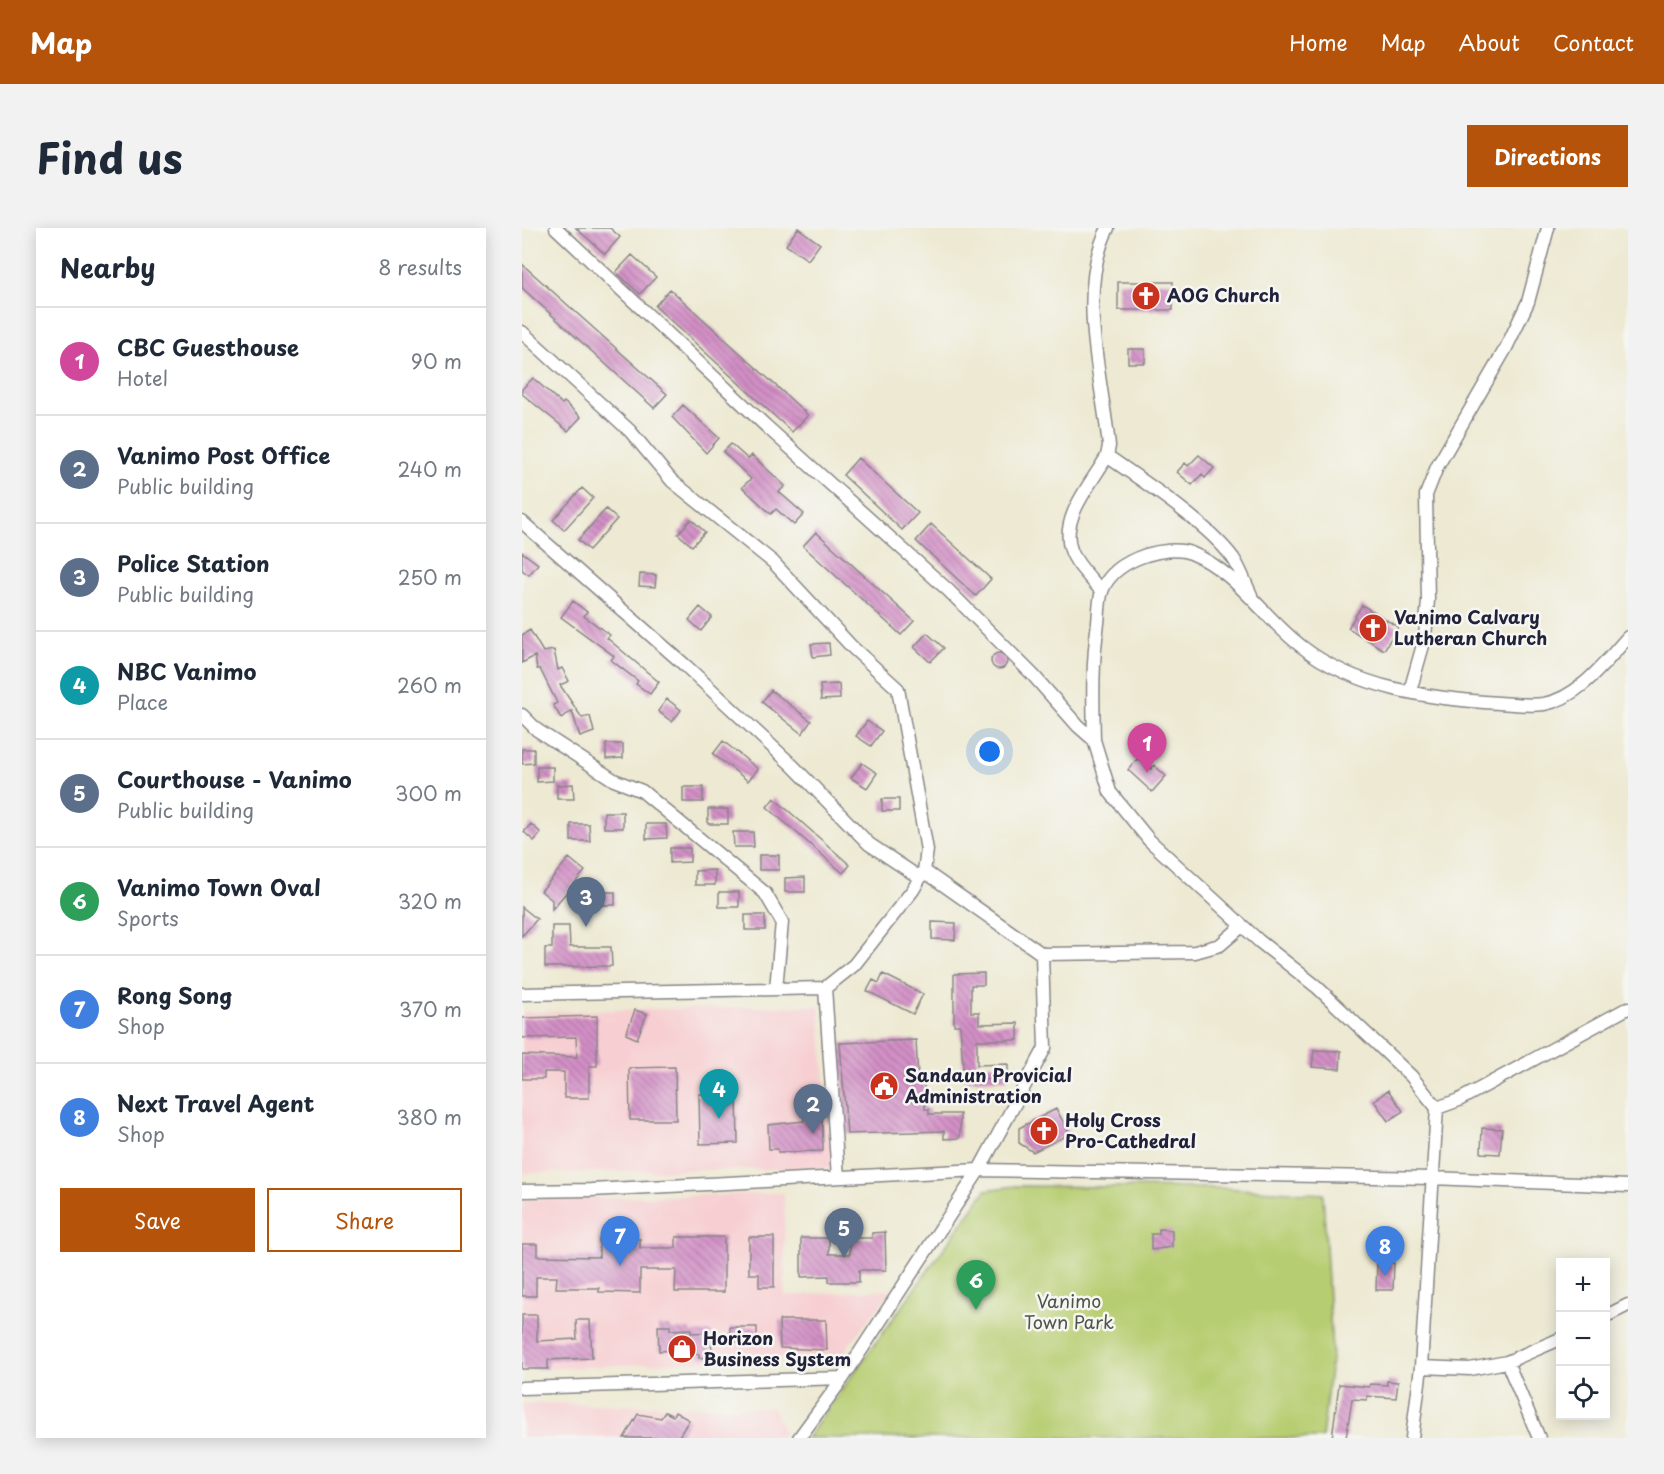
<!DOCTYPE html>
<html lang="en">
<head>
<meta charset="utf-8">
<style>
	body { margin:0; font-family:"Playpen Sans",sans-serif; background:#f2f2f3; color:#1f2937 }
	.controls { position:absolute; right:18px; bottom:18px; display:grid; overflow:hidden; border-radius:0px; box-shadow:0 3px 15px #0003 }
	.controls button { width:54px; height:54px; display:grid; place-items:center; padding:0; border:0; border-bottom:2px solid #e0e1e3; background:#fff; color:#1f2937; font:30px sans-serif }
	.you { position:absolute; left:468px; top:524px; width:21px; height:21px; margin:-15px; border:4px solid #fff; border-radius:50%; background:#1a73e8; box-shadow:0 0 0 9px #1a73e833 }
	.badge { display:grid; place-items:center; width:39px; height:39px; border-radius:50%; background:#b45309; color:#fff; font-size:20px; font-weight:700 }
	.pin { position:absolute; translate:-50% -50px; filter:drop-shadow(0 2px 3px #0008) }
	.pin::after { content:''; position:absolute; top:32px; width:21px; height:18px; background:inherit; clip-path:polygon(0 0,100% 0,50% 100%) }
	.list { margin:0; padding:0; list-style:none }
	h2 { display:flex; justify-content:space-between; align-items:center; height:78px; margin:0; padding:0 24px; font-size:26px }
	h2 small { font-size:20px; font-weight:400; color:#747a83 }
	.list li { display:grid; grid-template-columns:39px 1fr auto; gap:18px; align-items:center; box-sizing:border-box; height:108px; padding:0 24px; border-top:2px solid #e0e1e3 }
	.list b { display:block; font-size:22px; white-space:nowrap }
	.list p { margin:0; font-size:20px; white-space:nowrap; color:#747a83 }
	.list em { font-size:20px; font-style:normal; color:#747a83 }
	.actions { display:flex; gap:12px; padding:18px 24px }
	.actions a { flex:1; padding:14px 0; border:2px solid #b45309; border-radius:0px; text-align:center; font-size:21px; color:#b45309 }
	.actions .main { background:#b45309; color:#fff }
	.icon { flex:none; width:33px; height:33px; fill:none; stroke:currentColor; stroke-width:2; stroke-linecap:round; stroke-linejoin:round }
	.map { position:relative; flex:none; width:1106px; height:1210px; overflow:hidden; border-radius:0px }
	header { display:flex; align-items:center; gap:36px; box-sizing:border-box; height:84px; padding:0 30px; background:#b45309; color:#fff }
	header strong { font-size:28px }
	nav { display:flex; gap:33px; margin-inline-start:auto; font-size:21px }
	.intro { display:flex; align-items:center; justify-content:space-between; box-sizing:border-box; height:144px; padding:0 36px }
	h1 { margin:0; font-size:42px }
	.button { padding:15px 27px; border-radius:0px; background:#b45309; color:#fff; font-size:21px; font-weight:700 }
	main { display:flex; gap:36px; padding:0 36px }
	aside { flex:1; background:#fff; border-radius:0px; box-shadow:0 3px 15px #0003 }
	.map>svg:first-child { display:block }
	.built { fill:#f7cfd2 }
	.green { fill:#b7cd71; stroke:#6c7856; stroke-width:1.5 }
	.building { fill:url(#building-back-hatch) }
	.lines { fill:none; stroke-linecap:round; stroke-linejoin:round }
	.minor-casing { stroke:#888686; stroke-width:15 }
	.minor { stroke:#fff; stroke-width:12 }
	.labels { text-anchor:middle; stroke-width:5; stroke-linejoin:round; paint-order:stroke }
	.poi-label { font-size:18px; font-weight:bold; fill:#22223b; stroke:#f6f6f2; text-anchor:start }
	.park-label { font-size:18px; fill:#4f554b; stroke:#f6f6f2 }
</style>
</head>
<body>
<header>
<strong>Map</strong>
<nav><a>Home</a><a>Map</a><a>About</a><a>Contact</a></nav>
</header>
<div class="intro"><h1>Find us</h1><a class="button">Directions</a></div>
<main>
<aside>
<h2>Nearby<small>8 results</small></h2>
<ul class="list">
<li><span class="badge" style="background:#d1479c">1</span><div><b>CBC Guesthouse</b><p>Hotel</p></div><em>90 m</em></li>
<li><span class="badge" style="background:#5c6f8a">2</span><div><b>Vanimo Post Office</b><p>Public building</p></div><em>240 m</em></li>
<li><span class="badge" style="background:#5c6f8a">3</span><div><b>Police Station</b><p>Public building</p></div><em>250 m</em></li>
<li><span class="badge" style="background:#0f9aa8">4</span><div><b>NBC Vanimo</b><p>Place</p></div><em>260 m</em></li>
<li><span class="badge" style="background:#5c6f8a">5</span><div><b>Courthouse - Vanimo</b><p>Public building</p></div><em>300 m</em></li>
<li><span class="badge" style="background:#2e9e5b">6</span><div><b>Vanimo Town Oval</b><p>Sports</p></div><em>320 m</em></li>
<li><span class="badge" style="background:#3f7fe0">7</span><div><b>Rong Song</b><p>Shop</p></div><em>370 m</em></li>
<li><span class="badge" style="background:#3f7fe0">8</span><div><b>Next Travel Agent</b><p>Shop</p></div><em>380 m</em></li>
</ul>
<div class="actions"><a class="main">Save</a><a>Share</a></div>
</aside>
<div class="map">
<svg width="1106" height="1210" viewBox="0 0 1106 1210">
	<defs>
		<pattern id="building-back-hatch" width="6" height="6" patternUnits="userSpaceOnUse" patternTransform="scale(1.5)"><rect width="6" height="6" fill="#d390c6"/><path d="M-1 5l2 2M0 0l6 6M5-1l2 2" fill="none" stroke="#ab75a2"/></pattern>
	</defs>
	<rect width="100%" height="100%" fill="#f6f6f2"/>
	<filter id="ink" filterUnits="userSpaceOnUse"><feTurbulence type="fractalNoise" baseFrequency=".0167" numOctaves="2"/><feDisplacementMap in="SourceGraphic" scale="12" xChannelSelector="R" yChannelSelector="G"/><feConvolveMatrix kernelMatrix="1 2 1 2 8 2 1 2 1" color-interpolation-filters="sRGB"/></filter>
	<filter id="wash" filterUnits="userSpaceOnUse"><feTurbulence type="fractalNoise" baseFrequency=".008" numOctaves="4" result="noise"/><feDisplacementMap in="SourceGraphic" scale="24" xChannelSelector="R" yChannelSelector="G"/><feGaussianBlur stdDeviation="1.35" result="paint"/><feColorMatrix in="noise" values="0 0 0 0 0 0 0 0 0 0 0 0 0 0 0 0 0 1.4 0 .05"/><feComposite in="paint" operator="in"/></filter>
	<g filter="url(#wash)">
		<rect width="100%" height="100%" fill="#ede9d2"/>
		<path class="built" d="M297 778 310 940 0 945V784Z
			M262 965 263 1068 371 1061 319 1127 0 1142V972Z
			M8 1175 251 1180 262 1205 258 1210H0V1176Z"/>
		<path class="green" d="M494 958 700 960 801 966 810 1123 800 1210H285L464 962Z"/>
		<g id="blocks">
			<path class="building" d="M54 0H88L98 9 83 26Z
				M276 0 298 16 286 32 264 17Z
				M110 27 134 49 118 66 94 44Z
				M0 36 145 166 132 180 0 60Z
				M596 54H651V82H596Z
				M148 61 286 187 270 204 133 78Z
				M606 121H623V135H606Z
				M11 150 40 176 42 174 59 189 46 203 0 166V161Z
				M161 177 197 210 184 225 150 189Z
				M209 216 226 231 230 227 263 258 257 264 282 286 272 297 254 281 249 286 220 259 229 251 201 224Z
				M677 227 692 240 683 250 680 246 670 257 655 244 663 235 666 238Z
				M336 230 396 285 380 302 321 247Z
				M60 260 71 270 42 302 31 292Z
				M84 281 95 291 67 322 56 312Z
				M169 291 183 304 170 318 156 306Z
				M409 296 469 351 454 368 394 313Z
				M294 304 392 393 379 407 281 318Z
				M0 324 16 336 7 347 0 342Z
				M118 346 134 347 133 359 117 358Z
				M51 373 65 384 62 388 88 407 85 410 137 454 128 466 114 456 116 453 89 432 92 428 39 389Z
				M840 377 876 399 862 422 826 400Z
				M178 379 190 389 179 403 167 392Z
				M8 402 21 424 32 422 36 442 40 440 47 453 38 457 60 490 68 488 72 504 58 509 50 483 39 490 31 477 35 475 18 441H15L13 428 0 435V407Z
				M405 405 422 420 408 434 392 419Z
				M307 415 308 427 291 429 289 416Z
				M469 433a8 8 0 1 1 16 0a8 8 0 1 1-16 0Z
				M317 456 318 471 299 472 298 457Z
				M249 462 289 493 280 506 240 474Z
				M145 471 159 482 150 494 136 483Z
				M345 493 360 503 349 518 334 508Z
				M201 513 236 541 226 553 191 526Z
				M84 516H101V530L84 531Z
				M0 521H12V535L0 536Z
				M616 530 629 541 632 537 644 548 630 564 606 542Z
				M340 535 355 545 345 560 329 550Z
				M15 539H31V553L15 554Z
				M51 556 52 571H35V557Z
				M161 559H181V574H161Z
				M252 570 328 637 321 645 245 579Z
				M360 571H377V583H360Z
				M186 581H206V596H186Z
				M82 584H101V600H82Z
				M9 596 19 605 12 613 2 604Z
				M49 596H67L68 613H49Z
				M124 596H144L145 610 124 611Z
				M211 604H231L232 619H212Z
				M148 620H168V634L148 635Z
				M237 627H257V642H237Z
				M47 630 63 643 30 681V672L19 663Z
				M193 642V657H173V643Z
				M283 649V664H263V650Z
				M71 664H93V677H72Z
				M197 664H217V679H197Z
				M0 679 15 691 0 708Z
				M223 687H243V702H223Z
				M410 694 434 695 433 712 410 711Z
				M30 698H47L48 719H89L90 738 23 739V720H30Z
				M462 745V757H449V784H457V796L496 795V812H455V837L486 836V851L442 852 438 797H432V746Z
				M361 746 401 766 391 786 345 763 351 752 357 755Z
				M113 782 125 786 115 811 104 806Z
				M75 788V838H67V870H42V844H22V851H0V827L55 829 54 809 0 810V790Z
				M394 812 396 851H402L403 881H407V886H438V910L422 911V903L325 906 318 815Z
				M792 822 819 823 818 841 790 839Z
				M153 839 154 892H108L107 840Z
				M188 855H205V866H215L216 915 178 916 177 866H188Z
				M866 862 881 883 866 893 852 873Z
				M534 881 548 906 511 924 497 915V900Z
				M300 888 301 923 256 924V921H247L246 897 282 893V889Z
				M960 900 980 901 978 926 959 925Z
				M637 1001 650 1002V1019L629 1022V1006H637Z
				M363 1004 364 1042H337V1054H307V1048L279 1049V1010H307V1026H328V1010H350V1005Z
				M154 1009H202V1064H153L154 1042H118V1065L77 1064V1060H34L35 1049H14V1068H0V1016H15V1028L77 1029V1011H118V1020H154Z
				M227 1009H252V1059H237V1046H227Z
				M855 1035H872L871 1062H854Z
				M0 1087H15V1113L55 1111 54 1092H68L70 1130 26 1132V1141H0Z
				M257 1092H304L305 1122 258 1120Z
				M136 1098H148V1102L169 1101V1105L189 1104 190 1129 177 1130V1126L157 1127V1122L137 1123Z
				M208 1099H235V1114H208Z
				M865 1153 876 1154 874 1170 845 1168V1172L830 1171 824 1210H810L817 1156 847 1159 848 1156 865 1157Z
				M143 1184 151 1188 153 1184 167 1192 156 1210H102L116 1186 139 1190Z"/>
		</g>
	</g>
	<g filter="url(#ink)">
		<use href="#blocks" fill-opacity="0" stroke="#888686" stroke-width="1.5"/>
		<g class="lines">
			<g class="minor-casing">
				<path id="minor" d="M34 0 244 198 426 362 511 447 556 498 572 512 588 564 627 612 737 713 795 759 889 848 915 880 899 1139 890 1210
					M0 104 108 203 150 253 251 334 330 419 376 461 405 622 402 643 391 662 332 737 303 760 0 766
					M585 228C621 253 685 295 711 330 718 340 723 355 729 367
					M0 294 165 439 271 538 347 616 398 650
					M580 364C570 351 554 337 549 322 537 290 571 254 585 228L587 218C580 150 554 63 586 0
					M888 463 903 410 906 372 904 267 915 239 984 120 1006 74 1026 0
					M0 487 15 502 92 552 120 563 243 665 260 694 254 761
					M572 512C571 472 570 434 576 395 577 385 577 372 580 363 587 344 606 333 624 327 637 323 656 320 669 325 714 343 742 390 779 418 833 461 911 471 977 475 991 476 1009 478 1022 476 1057 470 1084 433 1106 409
					M520 726 673 724 698 717 720 698
					M303 760 316 949
					M915 880 937 872 1106 780
					M0 963 69 962 457 942 910 950 1106 958
					M1084 1088 1106 1077
					M985 1134 1017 1210
					M899 1139 948 1141 985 1134 1038 1111
					M0 1160 321 1150
					M277 1210 321 1150 457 942 523 820 520 726 402 643"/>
			</g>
			<use href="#minor" class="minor"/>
		</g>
	</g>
	<defs>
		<g id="church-disc" transform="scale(1.5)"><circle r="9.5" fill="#c8321e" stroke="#f6f6f2"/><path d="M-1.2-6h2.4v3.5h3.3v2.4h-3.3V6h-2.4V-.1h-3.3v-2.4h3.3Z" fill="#fff"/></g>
		<g id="civic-disc" transform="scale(1.5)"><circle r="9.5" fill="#c8321e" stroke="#f6f6f2"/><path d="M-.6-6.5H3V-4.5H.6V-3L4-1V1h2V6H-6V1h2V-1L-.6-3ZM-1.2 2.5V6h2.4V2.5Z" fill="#fff"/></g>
		<g id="shop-disc" transform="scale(1.5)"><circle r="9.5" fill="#c8321e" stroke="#f6f6f2"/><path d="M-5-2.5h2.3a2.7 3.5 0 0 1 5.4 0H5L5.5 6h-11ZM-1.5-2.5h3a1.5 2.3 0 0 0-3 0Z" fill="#fff"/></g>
	</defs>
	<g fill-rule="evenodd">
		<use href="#church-disc" x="624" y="68"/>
		<use href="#church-disc" x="851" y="400"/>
		<use href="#civic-disc" x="362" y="858"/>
		<use href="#church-disc" x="522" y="903"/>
		<use href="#shop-disc" x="160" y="1121"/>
	</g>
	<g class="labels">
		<g class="poi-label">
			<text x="645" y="74">AOG Church</text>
			<text x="872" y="396">Vanimo Calvary<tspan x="872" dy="21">Lutheran Church</tspan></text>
			<text x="383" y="854">Sandaun Provicial<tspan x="383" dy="21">Administration</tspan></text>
			<text x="543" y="899">Holy Cross<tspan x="543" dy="21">Pro-Cathedral</tspan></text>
			<text x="181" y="1117">Horizon<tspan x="181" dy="21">Business System</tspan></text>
		</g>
		<g class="park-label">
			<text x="547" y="1080">Vanimo<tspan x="547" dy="21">Town Park</tspan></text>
		</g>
	</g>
</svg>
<div class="controls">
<button>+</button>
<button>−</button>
<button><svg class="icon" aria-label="locate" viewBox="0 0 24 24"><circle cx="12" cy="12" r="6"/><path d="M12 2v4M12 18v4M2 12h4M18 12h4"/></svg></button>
</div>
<div class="you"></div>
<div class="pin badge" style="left:625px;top:545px;background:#d1479c">1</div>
<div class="pin badge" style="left:291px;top:906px;background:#5c6f8a">2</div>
<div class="pin badge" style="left:64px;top:699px;background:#5c6f8a">3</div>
<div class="pin badge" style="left:197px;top:891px;background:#0f9aa8">4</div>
<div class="pin badge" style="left:322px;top:1030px;background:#5c6f8a">5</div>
<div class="pin badge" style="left:454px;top:1082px;background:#2e9e5b">6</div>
<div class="pin badge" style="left:98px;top:1038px;background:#3f7fe0">7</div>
<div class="pin badge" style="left:863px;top:1048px;background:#3f7fe0">8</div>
</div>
</main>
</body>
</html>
